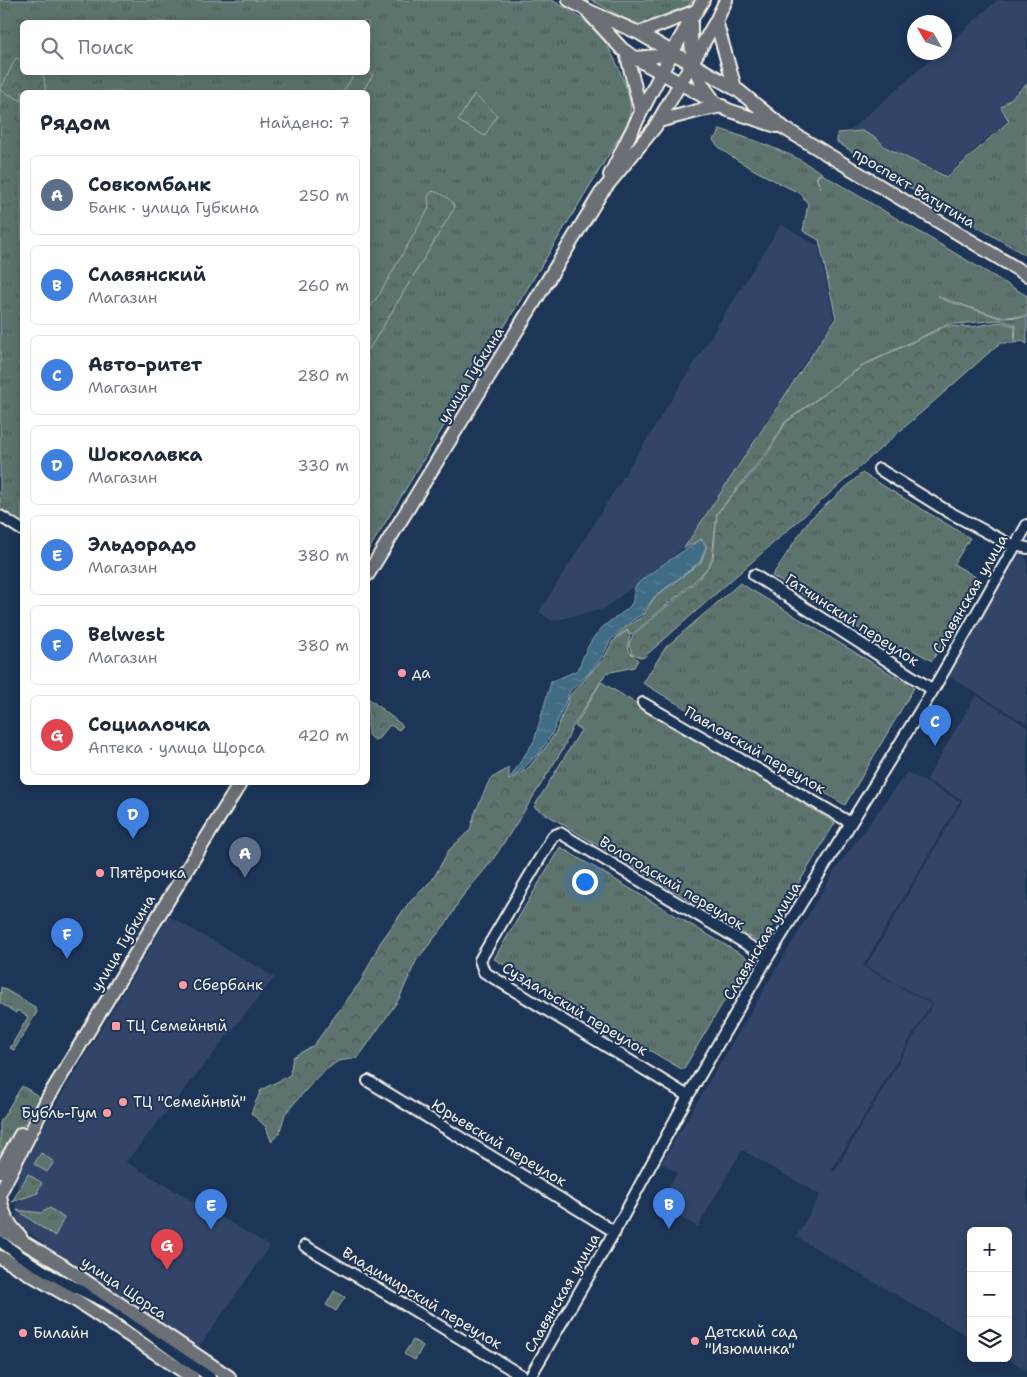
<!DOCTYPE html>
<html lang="ru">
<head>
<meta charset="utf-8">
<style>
	body { margin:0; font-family:"Shantell Sans",sans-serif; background:#f6f6f7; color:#1f2937 }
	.controls { position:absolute; right:15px; bottom:15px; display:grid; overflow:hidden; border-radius:8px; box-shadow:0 2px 12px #0003 }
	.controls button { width:45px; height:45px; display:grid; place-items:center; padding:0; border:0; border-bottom:1px solid #e0e1e3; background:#fff; color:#1f2937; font:25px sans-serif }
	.compass { position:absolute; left:907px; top:15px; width:45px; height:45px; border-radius:50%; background:#fff; box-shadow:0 2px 12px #0003; rotate:309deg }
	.you { position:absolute; left:584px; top:881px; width:18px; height:18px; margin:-12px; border:4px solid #fff; border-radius:50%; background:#1a73e8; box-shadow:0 0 0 8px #1a73e833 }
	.badge { display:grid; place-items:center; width:32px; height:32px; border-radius:50%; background:#845c67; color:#fff; font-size:16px; font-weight:700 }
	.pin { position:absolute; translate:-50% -41px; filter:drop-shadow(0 1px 2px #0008) }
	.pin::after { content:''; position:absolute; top:26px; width:18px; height:15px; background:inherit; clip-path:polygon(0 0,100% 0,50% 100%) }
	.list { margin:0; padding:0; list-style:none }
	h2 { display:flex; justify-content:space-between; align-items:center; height:65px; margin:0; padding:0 20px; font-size:21px }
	h2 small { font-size:16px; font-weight:400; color:#747a83 }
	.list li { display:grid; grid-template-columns:32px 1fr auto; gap:15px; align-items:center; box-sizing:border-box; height:80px; margin:0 10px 10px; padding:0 10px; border:1px solid #e0e1e3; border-radius:8px }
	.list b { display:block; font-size:19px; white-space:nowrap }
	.list p { margin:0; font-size:16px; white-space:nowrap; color:#747a83 }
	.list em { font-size:16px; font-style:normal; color:#747a83 }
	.icon { flex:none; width:28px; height:28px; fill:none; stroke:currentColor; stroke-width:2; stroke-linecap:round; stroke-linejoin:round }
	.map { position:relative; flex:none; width:1027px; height:1377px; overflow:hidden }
	.search { position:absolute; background:#fff; box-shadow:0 2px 12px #0003; left:20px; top:20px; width:350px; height:55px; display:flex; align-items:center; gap:12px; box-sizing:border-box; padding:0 18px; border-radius:8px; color:#747a83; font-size:19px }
	.panel { position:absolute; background:#fff; box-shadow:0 2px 12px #0003; left:20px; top:90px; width:350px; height:695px; border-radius:8px }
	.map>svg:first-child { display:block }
	.built { fill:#304568 }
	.grass { fill:url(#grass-tufts); stroke:#a8b2ab; fill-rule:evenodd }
	.forest { fill:url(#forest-crowns); stroke:#a8b2ab }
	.pitch { fill:#5c736e; stroke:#a8b2ab }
	.water { fill:url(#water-ripples); stroke:#88a1ad }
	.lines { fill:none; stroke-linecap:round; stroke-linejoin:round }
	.minor-casing { stroke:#f4f1e8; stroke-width:14 }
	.major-casing { stroke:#f4f1e8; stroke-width:16 }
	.minor { stroke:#1d3557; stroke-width:10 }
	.major { stroke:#6b6f75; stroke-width:12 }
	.poi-dot { fill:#ff9aa2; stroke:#1d3557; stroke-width:2 }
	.labels { text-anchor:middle; stroke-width:4; stroke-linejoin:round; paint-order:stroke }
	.street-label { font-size:15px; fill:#f4f1e8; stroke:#1d3557 }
	.poi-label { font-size:15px; fill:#f4f1e8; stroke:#1d3557; text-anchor:start }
</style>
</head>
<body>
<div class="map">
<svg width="1027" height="1377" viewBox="0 0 1027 1377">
	<defs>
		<pattern id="grass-tufts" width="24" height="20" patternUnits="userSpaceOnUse" patternTransform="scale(1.25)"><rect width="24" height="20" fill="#5c736e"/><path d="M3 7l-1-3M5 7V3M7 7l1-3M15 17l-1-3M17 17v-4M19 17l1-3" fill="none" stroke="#525b58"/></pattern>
		<pattern id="forest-crowns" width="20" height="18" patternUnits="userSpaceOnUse" patternTransform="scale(1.25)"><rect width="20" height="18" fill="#5c736e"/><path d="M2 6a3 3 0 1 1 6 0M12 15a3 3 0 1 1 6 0" fill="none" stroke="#525b58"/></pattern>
		<pattern id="water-ripples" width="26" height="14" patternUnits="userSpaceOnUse" patternTransform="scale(1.25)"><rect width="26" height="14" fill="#406c86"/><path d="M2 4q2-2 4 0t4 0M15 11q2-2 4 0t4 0" fill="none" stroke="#5c8197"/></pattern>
	</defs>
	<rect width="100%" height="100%" fill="#1d3557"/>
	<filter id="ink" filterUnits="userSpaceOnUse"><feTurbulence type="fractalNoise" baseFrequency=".02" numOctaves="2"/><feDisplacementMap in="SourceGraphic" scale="10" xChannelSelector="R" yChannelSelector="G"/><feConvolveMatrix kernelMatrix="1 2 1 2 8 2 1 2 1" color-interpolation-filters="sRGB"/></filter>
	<g filter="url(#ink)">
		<path class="built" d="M997 0H1027V82L1000 107 1008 120 947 175 850 130 938 53 944 52 945 47Z
			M781 224 818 246 834 318 683 548 604 609 552 621 539 612Z
			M1020 554 1027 559V724L947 675Z
			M976 695 1027 727V1370L1006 1358H1008V1231H971V1338L796 1237 820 1195 742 1150 698 1227 658 1205 677 1173 661 1163 835 870 907 772 960 801 863 966 931 1004 832 1170 834 1172 933 1004 866 966 963 800 926 780Z
			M169 916 275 977 126 1162 270 1246 197 1350 75 1268 16 1222 17 1181 21 1165 25 1157Z"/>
		<path class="grass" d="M0 0H552C594 25 607 35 624 82 630 97 633 107 628 123L368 551V92H22V524L0 510ZM22 22H368V72H22Z
			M591 0H693L687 8 642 25 626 19Z
			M1027 84V256L885 173 837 142V133L862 131 876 138 885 147 947 177 1009 121 1001 107Z
			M720 129 759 142 795 157 822 173 817 176V180L821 188 817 180 818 176 822 174 1027 296V316L1000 317 942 298 938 295 941 299 1000 318 1027 317V344L1022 341 1015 343 1016 325 999 320 946 325 863 365 785 422 768 451 717 513 712 558 708 567 696 580 631 635 627 630 615 638 625 627 642 617 655 597 701 562 707 546 701 539 684 548 836 318 819 240 803 231 808 204 801 194C784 185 717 154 713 139L718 135Z
			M862 473 970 538 954 564 979 579 932 661 906 646 901 654 772 576 809 520Z
			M740 583 914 688 845 805 643 683 666 647Z
			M601 682 835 823 762 944 534 807 581 730 575 726Z
			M560 847 749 959 683 1070 494 959Z
			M1 987 35 1007 37 1012 14 1050 10 1048 28 1017 17 1010 16 1013 0 1003Z
			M22 1086 40 1097 0 1165 1 1147 0 1146V1122Z
			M41 1153 54 1162 47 1172 34 1164Z
			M28 1174 42 1183 38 1190V1193L12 1202Z
			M50 1208 64 1218 55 1236 38 1225 17 1210 41 1213Z"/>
		<path class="forest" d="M16 58 22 61V72L43 73 46 92H22V101L0 90Z
			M474 94 497 115 485 136 458 121Z
			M432 191C442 194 450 197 455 207L368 351V310L379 295 429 208 428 197Z
			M999 322 1015 326 1014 343H1000L643 658 632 654 629 644 633 635 697 581 708 567 713 559 717 514 769 452 786 422 863 366 946 326 972 327Z
			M627 631 630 636C626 648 628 653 638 660L634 667 606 673 572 728 563 749 518 821 492 861 461 898 448 921 416 961 399 999 358 1058 338 1061 319 1075 285 1114 279 1134 271 1141 266 1127 251 1113 261 1090 290 1075 293 1057 314 1045 330 1023 361 981 380 943 408 904 433 879 449 850 470 830 475 813 490 779 509 768V780L528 768 545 748 556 732 570 695 604 658 613 641Z
			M368 698 403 726 399 730 390 725 379 738 375 740 368 735Z
			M334 1291 345 1297 336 1311 326 1305Z
			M413 1340 423 1346 415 1360 404 1354Z"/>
		<path class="pitch" d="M368 72 373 75 362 92H343L355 73Z"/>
		<path class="water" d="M701 540 706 546 700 562 654 597 641 615 624 626 611 640 602 657 590 672 570 691 552 734 539 753 524 768 510 778 534 741 551 682 578 670C585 651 592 634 609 622 616 616 624 613 630 606 635 601 632 593 635 587 638 580 690 546 701 540Z"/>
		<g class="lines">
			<g class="minor-casing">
				<path id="minor" d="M879 469 947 511 1007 543 1027 548
					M0 516 22 530
					M754 575 933 690
					M643 703 851 823
					M368 1081 615 1232
					M688 1096 484 972 480 960 553 836 560 833 768 957
					M0 1241 20 1256 52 1276 105 1302 210 1377
					M305 1246 392 1297 524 1377
					M530 1377 620 1222 688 1096 768 957 933 690 1027 525"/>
			</g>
			<g class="major-casing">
				<path id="major" d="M569 0 587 10 639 33 727 84 739 91 784 128 1027 275
					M589 13 622 49 635 58 728 110 776 126
					M716 21 735 88
					M691 22C691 55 690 71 712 98
					M639 33 696 11
					M626 52 641 112
					M635 58 657 56 675 52
					M659 121 697 111 722 106
					M610 175C639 116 668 56 703 0
					M368 574 601 193 655 127 716 21 726 0
					M0 1171 21 1134
					M0 1192C1 1211 7 1223 20 1236
					M0 1193 49 1096 165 905 241 782
					M0 1228 60 1264 229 1377
					M0 1257 77 1301 192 1377"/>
			</g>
			<use href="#minor" class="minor"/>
			<use href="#major" class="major"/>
		</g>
	</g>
	<g class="poi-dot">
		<circle cx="402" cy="673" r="5"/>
		<circle cx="100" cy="873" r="5"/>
		<circle cx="183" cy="985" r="5"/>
		<rect x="111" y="1021" width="10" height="10" rx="2.5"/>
		<circle cx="123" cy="1102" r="5"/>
		<circle cx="107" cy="1113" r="5"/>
		<circle cx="23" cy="1333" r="5"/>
		<circle cx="695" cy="1341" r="5"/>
	</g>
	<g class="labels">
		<g class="street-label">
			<text transform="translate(914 188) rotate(31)" y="5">проспект Ватутина</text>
			<text transform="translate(471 375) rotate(-58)" y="5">улица Губкина</text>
			<text transform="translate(970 594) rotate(-60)" y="5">Славянская улица</text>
			<text transform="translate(852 620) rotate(33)" y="5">Гатчинский переулок</text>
			<text transform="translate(755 750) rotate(30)" y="5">Павловский переулок</text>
			<text transform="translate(672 883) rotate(31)" y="5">Вологодский переулок</text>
			<text transform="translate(762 941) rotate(-59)" y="5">Славянская улица</text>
			<text transform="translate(123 943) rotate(-59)" y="5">улица Губкина</text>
			<text transform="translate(575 1009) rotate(31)" y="5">Суздальский переулок</text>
			<text transform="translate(499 1143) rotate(31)" y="5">Юрьевский переулок</text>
			<text transform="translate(124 1288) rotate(34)" y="5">улица Щорса</text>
			<text transform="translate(562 1293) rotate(-60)" y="5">Славянская улица</text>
			<text transform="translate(422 1298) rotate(31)" y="5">Владимирский переулок</text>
		</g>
		<g class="poi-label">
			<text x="412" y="678">да</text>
			<text x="110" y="878">Пятёрочка</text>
			<text x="193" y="990">Сбербанк</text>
			<text x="126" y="1031">ТЦ Семейный</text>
			<text x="133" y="1107">ТЦ "Семейный"</text>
			<text x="97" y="1118" text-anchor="end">Бубль-Гум</text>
			<text x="705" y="1337">Детский сад<tspan x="705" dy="17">"Изюминка"</tspan></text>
			<text x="33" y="1338">Билайн</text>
		</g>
	</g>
</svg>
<div class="controls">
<button>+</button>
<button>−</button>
<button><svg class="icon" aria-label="layers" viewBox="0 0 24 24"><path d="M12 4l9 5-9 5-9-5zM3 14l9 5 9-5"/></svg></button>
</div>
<svg class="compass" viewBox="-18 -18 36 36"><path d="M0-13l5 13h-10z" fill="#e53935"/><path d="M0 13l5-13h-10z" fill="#747a83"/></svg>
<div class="you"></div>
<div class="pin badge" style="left:245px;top:878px;background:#5c6f8a">A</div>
<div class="pin badge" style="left:669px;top:1229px;background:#3f7fe0">B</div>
<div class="pin badge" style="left:935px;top:746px;background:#3f7fe0">C</div>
<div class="pin badge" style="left:133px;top:839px;background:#3f7fe0">D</div>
<div class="pin badge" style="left:211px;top:1230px;background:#3f7fe0">E</div>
<div class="pin badge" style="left:67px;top:959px;background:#3f7fe0">F</div>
<div class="pin badge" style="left:167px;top:1270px;background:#e0444e">G</div>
<div class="search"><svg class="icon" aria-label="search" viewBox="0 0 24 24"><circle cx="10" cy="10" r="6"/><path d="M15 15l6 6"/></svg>Поиск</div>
<section class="panel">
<h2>Рядом<small>Найдено: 7</small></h2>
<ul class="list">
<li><span class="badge" style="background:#5c6f8a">A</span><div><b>Совкомбанк</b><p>Банк · улица Губкина</p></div><em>250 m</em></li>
<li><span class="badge" style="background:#3f7fe0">B</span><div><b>Славянский</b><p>Магазин</p></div><em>260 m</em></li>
<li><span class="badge" style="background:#3f7fe0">C</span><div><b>Авто-ритет</b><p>Магазин</p></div><em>280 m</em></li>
<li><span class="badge" style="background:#3f7fe0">D</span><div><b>Шоколавка</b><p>Магазин</p></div><em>330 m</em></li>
<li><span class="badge" style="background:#3f7fe0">E</span><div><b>Эльдорадо</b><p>Магазин</p></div><em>380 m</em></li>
<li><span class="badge" style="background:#3f7fe0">F</span><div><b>Belwest</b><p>Магазин</p></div><em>380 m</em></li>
<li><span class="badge" style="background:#e0444e">G</span><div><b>Социалочка</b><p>Аптека · улица Щорса</p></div><em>420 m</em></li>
</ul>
</section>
</div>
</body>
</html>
